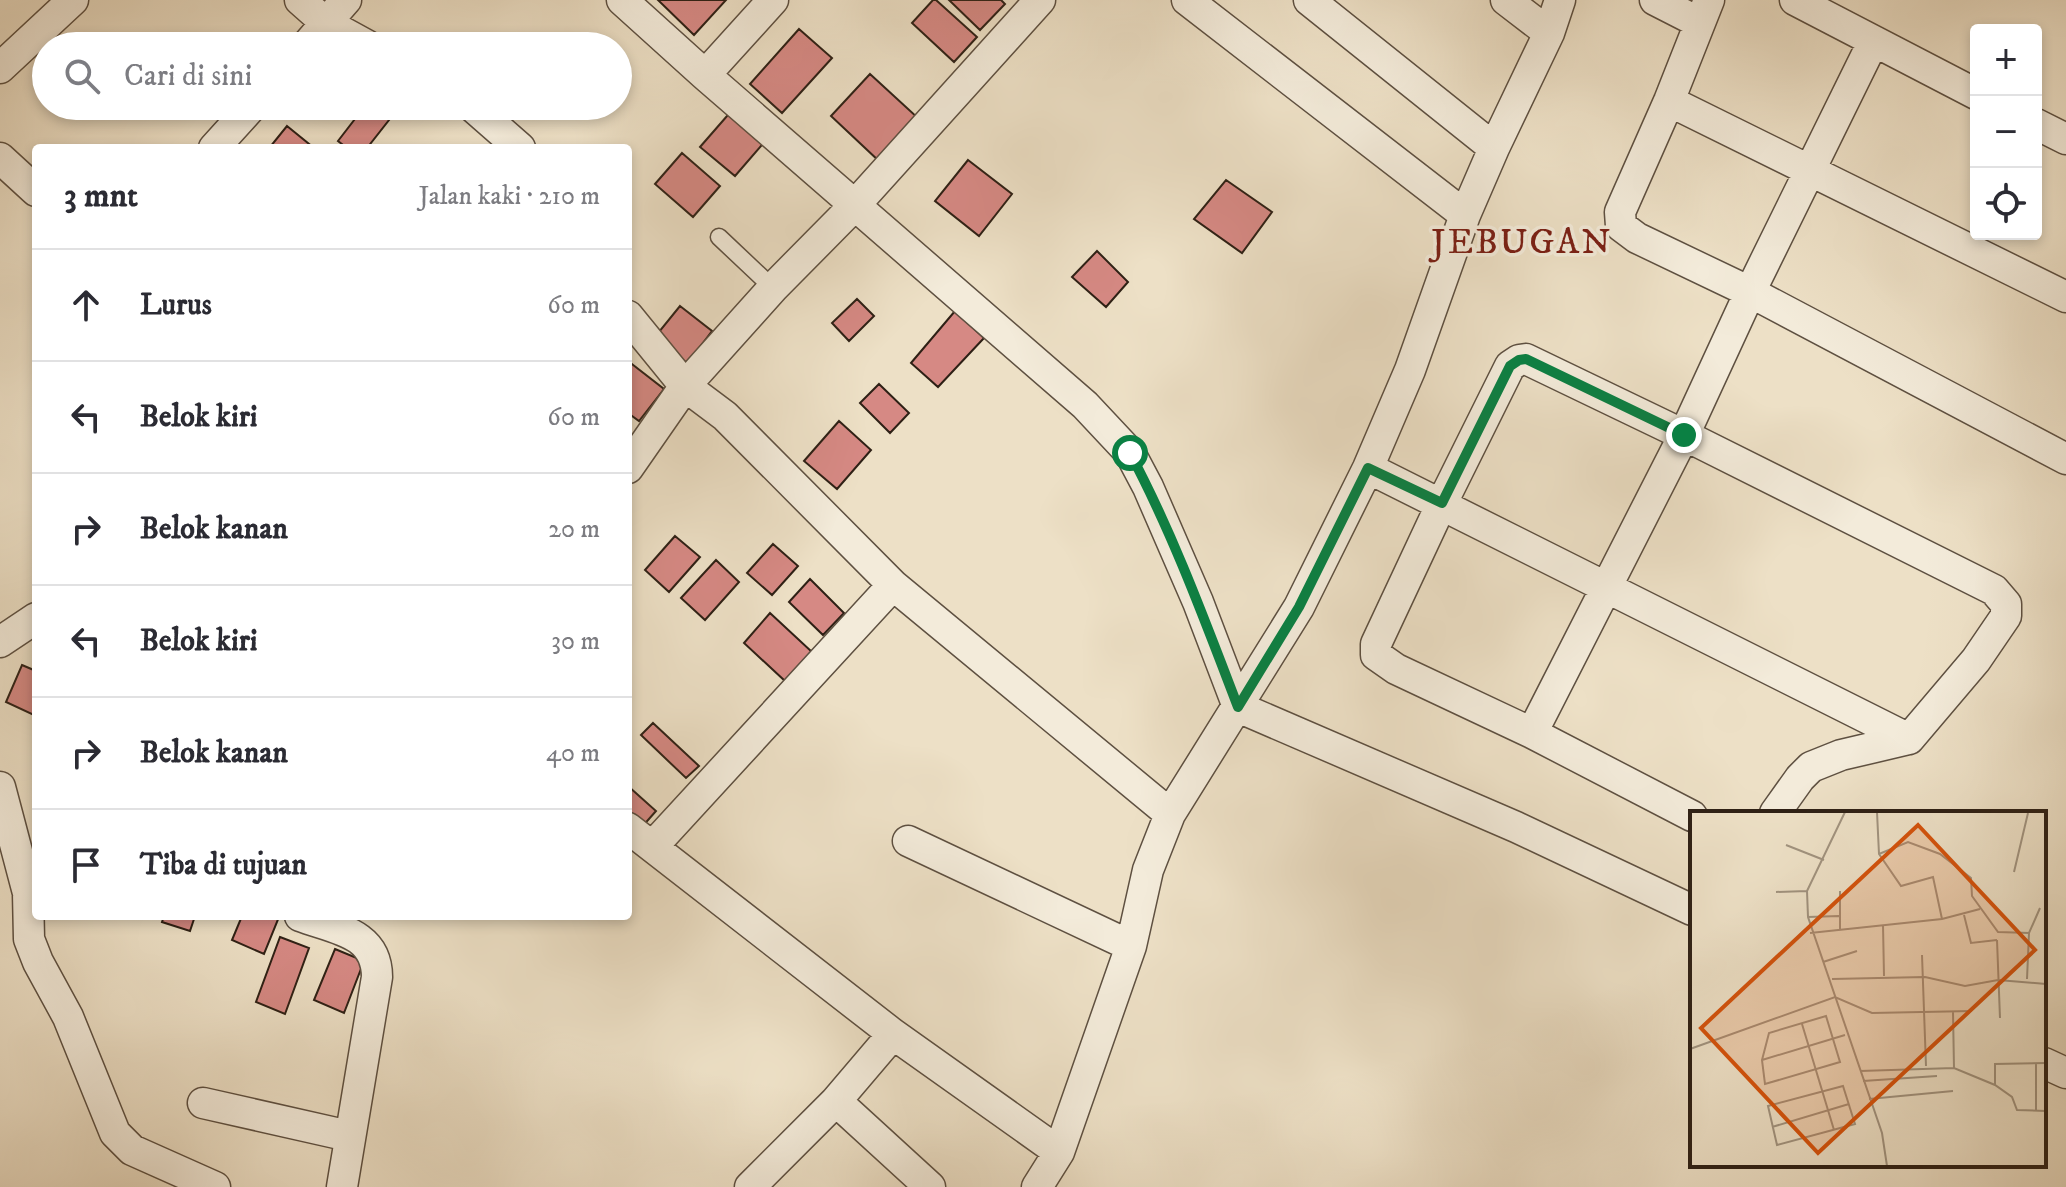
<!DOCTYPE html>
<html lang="id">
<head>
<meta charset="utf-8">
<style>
	body { margin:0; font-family:"IM FELL DW Pica",serif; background:#f7f7f7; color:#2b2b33 }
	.controls { position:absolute; right:24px; top:24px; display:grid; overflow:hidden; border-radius:8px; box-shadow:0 4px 12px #0003 }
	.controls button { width:72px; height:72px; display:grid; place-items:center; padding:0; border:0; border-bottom:2px solid #e1e1e2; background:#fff; color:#2b2b33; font:40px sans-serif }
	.stop { position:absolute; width:24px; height:24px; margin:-18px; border:6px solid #0b8043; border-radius:50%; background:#fff }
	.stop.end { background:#0b8043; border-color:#fff; box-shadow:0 2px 8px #0008 }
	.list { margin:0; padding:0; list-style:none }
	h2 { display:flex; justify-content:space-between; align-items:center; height:104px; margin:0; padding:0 32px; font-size:34px }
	h2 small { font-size:26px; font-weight:400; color:#7c7c81 }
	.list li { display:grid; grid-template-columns:52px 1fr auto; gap:24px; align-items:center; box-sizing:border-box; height:112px; padding:0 32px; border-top:2px solid #e1e1e2 }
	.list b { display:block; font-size:30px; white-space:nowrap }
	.list em { font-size:26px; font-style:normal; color:#7c7c81 }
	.icon { flex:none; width:44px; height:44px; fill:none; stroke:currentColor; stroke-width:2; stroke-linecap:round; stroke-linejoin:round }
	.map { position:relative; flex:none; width:2066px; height:1187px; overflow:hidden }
	.search { position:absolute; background:#fff; box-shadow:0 4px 12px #0003; left:32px; top:32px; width:600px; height:88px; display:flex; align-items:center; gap:20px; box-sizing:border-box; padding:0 28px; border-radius:44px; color:#7c7c81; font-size:30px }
	.panel { position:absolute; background:#fff; box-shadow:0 4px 12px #0003; left:32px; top:144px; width:600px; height:776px; border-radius:8px }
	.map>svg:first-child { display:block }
	.building { fill:#d68984; stroke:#2e2015; stroke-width:2 }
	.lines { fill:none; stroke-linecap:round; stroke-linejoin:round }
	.service-casing { stroke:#5e5041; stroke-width:19 }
	.minor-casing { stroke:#5e5041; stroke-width:33 }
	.service { stroke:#f3ebda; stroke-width:16 }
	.minor { stroke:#f3ebda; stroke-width:30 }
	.route { stroke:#0b8043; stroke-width:10 }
	.labels { text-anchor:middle; stroke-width:7; stroke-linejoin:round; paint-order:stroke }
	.quarter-label { font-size:36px; letter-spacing:2px; fill:#7a1f14; stroke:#f3ebda }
	.inset-road { fill:none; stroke:#a1937f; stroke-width:2 }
	.view { fill:#d5530d; fill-opacity:0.15; stroke:#d5530d; stroke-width:4 }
	.inset-edge { fill:none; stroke:#2e2015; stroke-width:4 }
</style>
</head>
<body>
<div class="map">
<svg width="2066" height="1187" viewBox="0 0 2066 1187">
	<rect width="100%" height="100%" fill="#ede0c6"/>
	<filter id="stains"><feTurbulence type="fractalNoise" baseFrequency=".0025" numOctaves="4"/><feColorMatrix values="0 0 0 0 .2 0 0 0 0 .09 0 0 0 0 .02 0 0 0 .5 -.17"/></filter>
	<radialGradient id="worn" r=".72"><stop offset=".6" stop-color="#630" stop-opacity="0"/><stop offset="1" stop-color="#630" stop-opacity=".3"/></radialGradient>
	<path class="building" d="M658 0H726L694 35Z
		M933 0H936L977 37 954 62 912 23Z
		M949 0H1001L1005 4 980 30Z
		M799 29 832 58 782 113 750 84Z
		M870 74 919 119 880 162 831 116Z
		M365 106H400L367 148H347L338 141Z
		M734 108 767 139 735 176 700 147Z
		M287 126 314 148 270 147Z
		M682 153 720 186 693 217 655 184Z
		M968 160 1012 194 979 236 935 201Z
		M1226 180 1272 212 1242 253 1194 219Z
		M1097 251 1128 282 1106 307 1072 277Z
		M857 299 874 316 849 341 832 323Z
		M680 306 712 331 687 364 654 338Z
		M955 311 984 338 938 387 911 363Z
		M628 361 664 389 639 421 628 413Z
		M879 384 909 413 890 433 860 403Z
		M839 421 871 450 837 489 804 461Z
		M675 536 700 557 669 592 645 570Z
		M773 544 798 566 772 595 747 573Z
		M716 560 739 582 705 620 681 598Z
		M810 579 844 613 823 635 789 602Z
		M770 613 812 652 785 681 744 643Z
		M22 665 36 671V716L6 702Z
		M653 723 699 766 686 778 641 735Z
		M628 786 656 811 641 828 628 815Z
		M164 916H195L190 931 162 922Z
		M242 916 279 917 264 954 232 940Z
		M280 937 309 948 285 1014 256 1002Z
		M335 949 364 961 344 1013 314 1000Z"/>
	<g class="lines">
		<g class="service-casing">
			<path id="service" d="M719 237 773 288"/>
		</g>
		<g class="minor-casing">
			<path id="minor" d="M300 0 326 23 368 46
				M622 0 705 75 1085 405 1130 453 1148 487 1198 602 1238 707 1516 827 1692 910
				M1187 0 1465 215
				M1309 0 1494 148
				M1506 0 1549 33
				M1655 0 1700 23
				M1709 0 1669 101 1620 212 1621 226 1637 238 1750 292 2066 459
				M1795 0 1976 94
				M306 46 346 0
				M0 68 73 0
				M705 75 773 0
				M1669 101 2066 297
				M472 106 520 148
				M2036 124 2066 139
				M214 148 252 106
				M0 158 36 191
				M628 316 685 386 725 416 893 585 1170 814
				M628 468 685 386 773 288 855 205 1040 0
				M1368 468 1909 739
				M0 642 36 618
				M1532 733 1684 435 1750 292 1873 42
				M0 787 28 893 29 939 38 962 68 1017 115 1133 132 1150 215 1187
				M1692 816 1532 733 1396 669 1376 655V644L1442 503 1510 366 1519 360 1526 359 1684 435 1994 590 2006 604V616L1976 660 1909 739 1841 755 1811 767 1800 778 1775 813
				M628 828 893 1034 1059 1152
				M908 841 1131 946
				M653 846 893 585
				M300 916C335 929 377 932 377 977L342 1187
				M2044 1063 2066 1073
				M836 1101 930 1187
				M203 1103 349 1136
				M750 1187 836 1101 893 1034
				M1037 1187 1059 1152 1131 946 1148 870 1170 814 1299 607 1368 468 1410 370 1465 215 1494 148 1549 33 1560 0"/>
		</g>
		<use href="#service" class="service"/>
		<use href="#minor" class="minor"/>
	</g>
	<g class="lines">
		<path class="route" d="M1130 453C1173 534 1205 621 1238 707L1299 607 1368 468 1442 503 1510 366 1519 360 1526 359 1684 435"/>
	</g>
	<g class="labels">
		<g class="quarter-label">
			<text x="1522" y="253">JEBUGAN</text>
		</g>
	</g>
	<g transform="translate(1690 811)">
		<rect width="356" height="356" fill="#ede0c6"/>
		<path class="inset-road" d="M155 1 117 80 118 106 192 322 197 355M187 1 189 43 211 75 243 66 252 108M96 34 134 49M189 43 218 31 250 43 281 67 282 85 308 121 339 122 350 97M324 61 338 2M86 81 117 80M274 104 281 132 307 129M118 106 149 105M193 114 194 165M150 118V80M120 122 252 108 290 98M307 129 310 207M232 144 236 255M133 151 167 140M142 168 235 166 275 175 308 169 356 173M337 168 339 122M263 201 264 257M136 205 150 251 75 273 72 249 79 222ZM112 213 144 319M0 238 145 186 182 202 282 200M72 249 155 224M346 252V300M170 260 264 257 305 274 322 286 327 299 356 300M173 270 247 265M305 274V253L356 252M153 275 165 313 87 334 78 295ZM179 288 263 280M82 316 159 293"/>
		<path class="view" d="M228 14 345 139 128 342 11 217Z"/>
		<rect width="356" height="356" class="inset-edge"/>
	</g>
	<rect width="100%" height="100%" filter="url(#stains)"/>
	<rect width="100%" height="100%" fill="url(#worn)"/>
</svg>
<div class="controls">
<button>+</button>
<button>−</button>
<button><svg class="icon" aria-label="locate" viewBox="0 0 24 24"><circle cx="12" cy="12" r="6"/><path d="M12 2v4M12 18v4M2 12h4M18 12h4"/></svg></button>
</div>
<div class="stop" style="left:1130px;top:453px"></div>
<div class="stop end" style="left:1684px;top:435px"></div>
<div class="search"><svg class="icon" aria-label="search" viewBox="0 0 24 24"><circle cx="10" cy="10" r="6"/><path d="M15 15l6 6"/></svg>Cari di sini</div>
<section class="panel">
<h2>3 mnt<small>Jalan kaki · 210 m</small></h2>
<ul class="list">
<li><svg class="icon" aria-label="ahead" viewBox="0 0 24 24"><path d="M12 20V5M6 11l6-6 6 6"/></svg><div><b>Lurus</b></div><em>60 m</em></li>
<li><svg class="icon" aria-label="left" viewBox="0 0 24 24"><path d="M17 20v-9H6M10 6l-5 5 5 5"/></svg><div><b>Belok kiri</b></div><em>60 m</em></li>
<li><svg class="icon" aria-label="right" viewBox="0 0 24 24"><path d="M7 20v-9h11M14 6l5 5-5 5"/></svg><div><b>Belok kanan</b></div><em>20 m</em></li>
<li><svg class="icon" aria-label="left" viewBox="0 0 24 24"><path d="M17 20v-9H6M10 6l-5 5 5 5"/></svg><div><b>Belok kiri</b></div><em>30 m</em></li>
<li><svg class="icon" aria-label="right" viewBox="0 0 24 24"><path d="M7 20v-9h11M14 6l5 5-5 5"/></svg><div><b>Belok kanan</b></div><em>40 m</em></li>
<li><svg class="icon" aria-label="arrive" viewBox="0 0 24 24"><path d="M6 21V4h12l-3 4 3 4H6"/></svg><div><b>Tiba di tujuan</b></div></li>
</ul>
</section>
</div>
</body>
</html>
